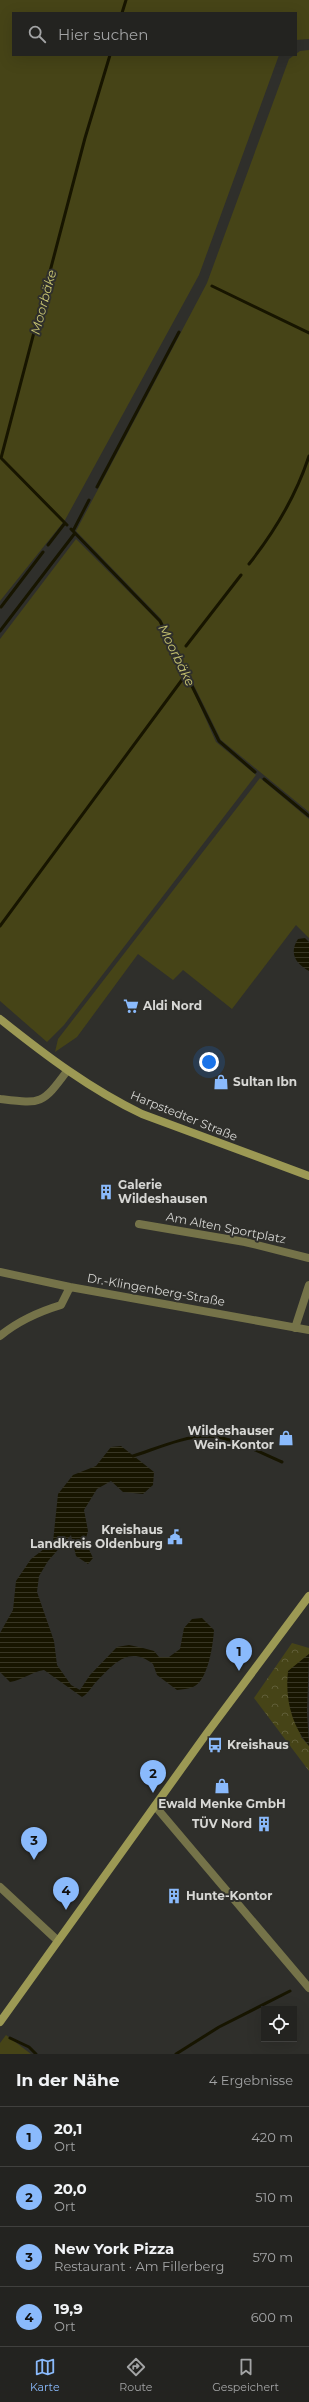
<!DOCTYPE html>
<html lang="de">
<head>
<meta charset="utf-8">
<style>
	body { margin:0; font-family:Montserrat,sans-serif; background:#2b2b29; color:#f1f3f6 }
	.controls { position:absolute; right:12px; bottom:12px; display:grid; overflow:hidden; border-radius:0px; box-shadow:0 4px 16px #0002 }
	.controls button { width:36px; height:36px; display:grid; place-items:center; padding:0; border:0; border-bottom:1px solid #40403e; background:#232320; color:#f1f3f6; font:20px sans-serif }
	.you { position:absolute; left:209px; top:1062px; width:14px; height:14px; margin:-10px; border:3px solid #fff; border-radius:50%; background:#1a73e8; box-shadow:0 0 0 6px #1a73e833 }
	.badge { display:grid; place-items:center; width:26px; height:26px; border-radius:50%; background:#8abafc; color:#111; font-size:13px; font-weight:700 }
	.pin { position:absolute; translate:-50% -33px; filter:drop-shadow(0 1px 2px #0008) }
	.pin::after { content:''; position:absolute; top:21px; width:14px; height:12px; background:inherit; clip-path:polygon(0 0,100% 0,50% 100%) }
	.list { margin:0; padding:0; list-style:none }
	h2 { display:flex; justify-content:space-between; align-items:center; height:52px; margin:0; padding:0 16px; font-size:17px }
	h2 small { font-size:13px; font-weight:400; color:#a3a4a5 }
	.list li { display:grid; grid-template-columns:26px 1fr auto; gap:12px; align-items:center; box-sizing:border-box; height:60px; padding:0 16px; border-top:1px solid #40403e }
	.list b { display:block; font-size:15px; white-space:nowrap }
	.list p { margin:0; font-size:13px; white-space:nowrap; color:#a3a4a5 }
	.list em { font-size:13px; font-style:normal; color:#a3a4a5 }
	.icon { flex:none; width:22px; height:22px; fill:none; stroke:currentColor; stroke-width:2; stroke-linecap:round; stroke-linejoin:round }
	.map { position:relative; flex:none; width:309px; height:2054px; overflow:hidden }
	.search { position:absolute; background:#232320; box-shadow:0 4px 16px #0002; left:12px; right:12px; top:12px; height:44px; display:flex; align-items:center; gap:10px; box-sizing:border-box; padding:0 14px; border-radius:0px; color:#a3a4a5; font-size:15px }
	.sheet { height:292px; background:#232320 }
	nav { display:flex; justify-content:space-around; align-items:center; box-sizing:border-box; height:56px; border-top:1px solid #40403e; background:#232320; font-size:11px; color:#a3a4a5 }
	nav a { display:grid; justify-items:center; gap:2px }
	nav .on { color:#8abafc }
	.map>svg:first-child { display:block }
	.grass { fill:#464417 }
	.forest { fill:url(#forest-crowns) }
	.water { fill:url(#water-rules) }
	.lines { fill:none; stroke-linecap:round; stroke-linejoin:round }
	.stream { stroke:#171500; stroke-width:3 }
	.street { stroke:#757349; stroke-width:8 }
	.secondary { stroke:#9c9954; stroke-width:8 }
	.labels { text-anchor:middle; stroke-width:4; stroke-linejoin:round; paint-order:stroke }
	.poi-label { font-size:12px; font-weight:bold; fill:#d7d7d4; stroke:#2f2f2b; text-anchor:start }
	.street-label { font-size:12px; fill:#d7d7d4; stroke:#2f2f2b }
	.water-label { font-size:13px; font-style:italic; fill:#c6c371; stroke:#2f2f2b }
</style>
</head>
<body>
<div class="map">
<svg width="309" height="2054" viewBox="0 0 309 2054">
	<defs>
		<pattern id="forest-crowns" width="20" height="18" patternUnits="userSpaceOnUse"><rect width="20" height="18" fill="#464417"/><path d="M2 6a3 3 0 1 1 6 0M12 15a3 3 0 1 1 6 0" fill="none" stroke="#605e38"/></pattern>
		<pattern id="water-rules" width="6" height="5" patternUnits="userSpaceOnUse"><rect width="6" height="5" fill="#171500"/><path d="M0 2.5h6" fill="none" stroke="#383624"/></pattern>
	</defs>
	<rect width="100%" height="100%" fill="#2f2f2b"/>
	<path class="grass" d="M0 0H309V39L296 40V13H13V55H279L199 275 65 520 0 601Z
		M309 50V812L221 740 161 619 76 531 207 283 289 59 300 51Z
		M76 539 159 622 185 672 216 742 256 775 64 1025 47 1042 0 1001V639Z
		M260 778 309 819V938L296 925 232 1009 183 970 173 980 138 954 77 1037 55 1052 58 1039Z
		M6 2035 31 2054H0V2043Z"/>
	<path class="forest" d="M292 1643 309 1648V1654L289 1671 301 1737 309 1746V1771L254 1698Z"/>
	<path class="water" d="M305 938 309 942V971C295 963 289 953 298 939Z
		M121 1446 154 1472 153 1485 143 1494 123 1492 111 1481 97 1489 84 1510 88 1531 85 1541 93 1558 88 1564 76 1556 71 1535 48 1561 39 1576 37 1592 54 1641 57 1665 71 1685 80 1690 90 1675 117 1647 129 1645 143 1648 154 1651 159 1657H169L180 1649 184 1628 192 1619 202 1618 214 1630C213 1645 208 1681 193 1687 188 1689 182 1689 177 1690L157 1675 153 1664C130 1645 114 1663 97 1681 91 1687 89 1693 82 1697L44 1670C31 1672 23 1680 10 1682L0 1672V1633L13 1610 16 1581 31 1559 53 1542 58 1494 73 1475 96 1466 111 1447Z
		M309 1654 307 1712 309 1746C291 1725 285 1698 288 1671Z"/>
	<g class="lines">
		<path class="stream" d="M122 13 126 0
			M212 286 309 333
			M97 487 179 332
			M67 525 1 458 85 138 110 55
			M71 529 160 621 219 741 255 772
			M73 531 89 500
			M48 545 65 523
			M249 564C275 531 296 496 309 456
			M1 607 43 552
			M0 631 75 533
			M186 646 241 575
			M264 779 309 816
			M0 926 187 673
			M133 1456C155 1449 185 1436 207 1436 233 1437 260 1453 282 1462
			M10 2038 29 2047 36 2054
			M176 2054 219 2027 290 1991"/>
		<path class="street" d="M0 1099C41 1104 42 1105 67 1071
			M139 1224 245 1242 309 1258
			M0 1272 70 1287 309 1330
			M295 1328 309 1285
			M0 1336C18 1321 38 1312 61 1305L70 1287
			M155 1806 309 1988
			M0 1887 57 1940"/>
		<path class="secondary" d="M0 1019C45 1055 90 1089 142 1114L309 1176
			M0 2022 207 1733 309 1596"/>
	</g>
	<defs>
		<g id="supermarket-bare" transform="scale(1.2)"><path d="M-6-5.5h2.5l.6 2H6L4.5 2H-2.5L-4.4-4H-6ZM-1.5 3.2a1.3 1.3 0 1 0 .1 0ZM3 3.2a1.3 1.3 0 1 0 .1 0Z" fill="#8abafc" stroke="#2f2f2b" stroke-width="2.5" paint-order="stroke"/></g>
		<g id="shop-bare" transform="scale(1.2)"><path d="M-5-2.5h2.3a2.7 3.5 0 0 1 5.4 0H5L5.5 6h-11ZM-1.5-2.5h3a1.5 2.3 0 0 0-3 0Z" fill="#8abafc" stroke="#2f2f2b" stroke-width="2.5" paint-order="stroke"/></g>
		<g id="building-bare" transform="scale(1.2)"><path d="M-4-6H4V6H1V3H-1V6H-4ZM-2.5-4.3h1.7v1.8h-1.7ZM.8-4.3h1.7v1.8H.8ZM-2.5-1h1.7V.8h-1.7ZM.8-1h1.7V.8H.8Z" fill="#8abafc" stroke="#2f2f2b" stroke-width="2.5" paint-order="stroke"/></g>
		<g id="civic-bare" transform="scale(1.2)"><path d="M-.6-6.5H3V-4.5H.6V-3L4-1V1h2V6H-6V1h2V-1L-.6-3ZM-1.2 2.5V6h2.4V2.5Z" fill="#8abafc" stroke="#2f2f2b" stroke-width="2.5" paint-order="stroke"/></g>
		<g id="bus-bare" transform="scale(1.2)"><path d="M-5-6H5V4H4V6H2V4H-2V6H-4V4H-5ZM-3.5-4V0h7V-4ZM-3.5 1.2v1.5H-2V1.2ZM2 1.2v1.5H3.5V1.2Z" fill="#8abafc" stroke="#2f2f2b" stroke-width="2.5" paint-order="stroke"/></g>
	</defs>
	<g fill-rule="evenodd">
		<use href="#supermarket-bare" x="131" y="1006"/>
		<use href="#shop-bare" x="221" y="1082"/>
		<use href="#building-bare" x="106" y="1192"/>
		<use href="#shop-bare" x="286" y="1438"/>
		<use href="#civic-bare" x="175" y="1537"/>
		<use href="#bus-bare" x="215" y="1745"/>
		<use href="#shop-bare" x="222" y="1786"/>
		<use href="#building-bare" x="264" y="1824"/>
		<use href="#building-bare" x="174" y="1896"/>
	</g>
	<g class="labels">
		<g class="poi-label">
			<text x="143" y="1010">Aldi Nord</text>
			<text x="233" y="1086">Sultan Ibn</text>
			<text x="118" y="1189">Galerie<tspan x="118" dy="14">Wildeshausen</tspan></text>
			<text x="274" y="1435" text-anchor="end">Wildeshauser<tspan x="274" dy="14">Wein-Kontor</tspan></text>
			<text x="163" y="1534" text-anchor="end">Kreishaus<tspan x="163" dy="14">Landkreis Oldenburg</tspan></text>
			<text x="227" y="1749">Kreishaus</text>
			<text x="222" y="1808" text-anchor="middle">Ewald Menke GmbH</text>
			<text x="252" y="1828" text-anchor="end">TÜV Nord</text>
			<text x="186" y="1900">Hunte-Kontor</text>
		</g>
		<g class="street-label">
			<text transform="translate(184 1116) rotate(22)" y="4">Harpstedter Straße</text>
			<text transform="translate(226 1228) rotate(11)" y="4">Am Alten Sportplatz</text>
			<text transform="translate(156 1290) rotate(10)" y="4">Dr.-Klingenberg-Straße</text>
		</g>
		<g class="water-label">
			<text transform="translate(43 302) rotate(-75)" y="5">Moorbäke</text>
			<text transform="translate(177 655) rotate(64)" y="5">Moorbäke</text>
		</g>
	</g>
</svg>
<div class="controls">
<button><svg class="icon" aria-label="locate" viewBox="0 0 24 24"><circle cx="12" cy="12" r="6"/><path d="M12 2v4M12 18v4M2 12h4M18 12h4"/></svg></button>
</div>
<div class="you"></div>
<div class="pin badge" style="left:239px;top:1671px">1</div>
<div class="pin badge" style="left:153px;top:1793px">2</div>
<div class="pin badge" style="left:34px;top:1860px">3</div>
<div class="pin badge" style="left:66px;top:1910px">4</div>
<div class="search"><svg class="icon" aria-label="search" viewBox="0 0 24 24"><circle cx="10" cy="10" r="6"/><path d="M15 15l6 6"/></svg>Hier suchen</div>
</div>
<section class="sheet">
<h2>In der Nähe<small>4 Ergebnisse</small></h2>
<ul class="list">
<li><span class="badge">1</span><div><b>20,1</b><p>Ort</p></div><em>420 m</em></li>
<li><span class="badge">2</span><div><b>20,0</b><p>Ort</p></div><em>510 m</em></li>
<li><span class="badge">3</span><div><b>New York Pizza</b><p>Restaurant · Am Fillerberg</p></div><em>570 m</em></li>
<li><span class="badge">4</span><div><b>19,9</b><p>Ort</p></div><em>600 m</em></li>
</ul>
</section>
<nav>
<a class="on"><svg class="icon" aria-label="map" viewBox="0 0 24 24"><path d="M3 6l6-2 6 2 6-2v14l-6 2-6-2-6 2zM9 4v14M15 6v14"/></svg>Karte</a>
<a><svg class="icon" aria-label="directions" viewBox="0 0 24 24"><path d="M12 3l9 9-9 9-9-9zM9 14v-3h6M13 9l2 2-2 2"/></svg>Route</a>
<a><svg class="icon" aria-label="saved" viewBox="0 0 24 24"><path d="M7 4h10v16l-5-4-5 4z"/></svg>Gespeichert</a>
</nav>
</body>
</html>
